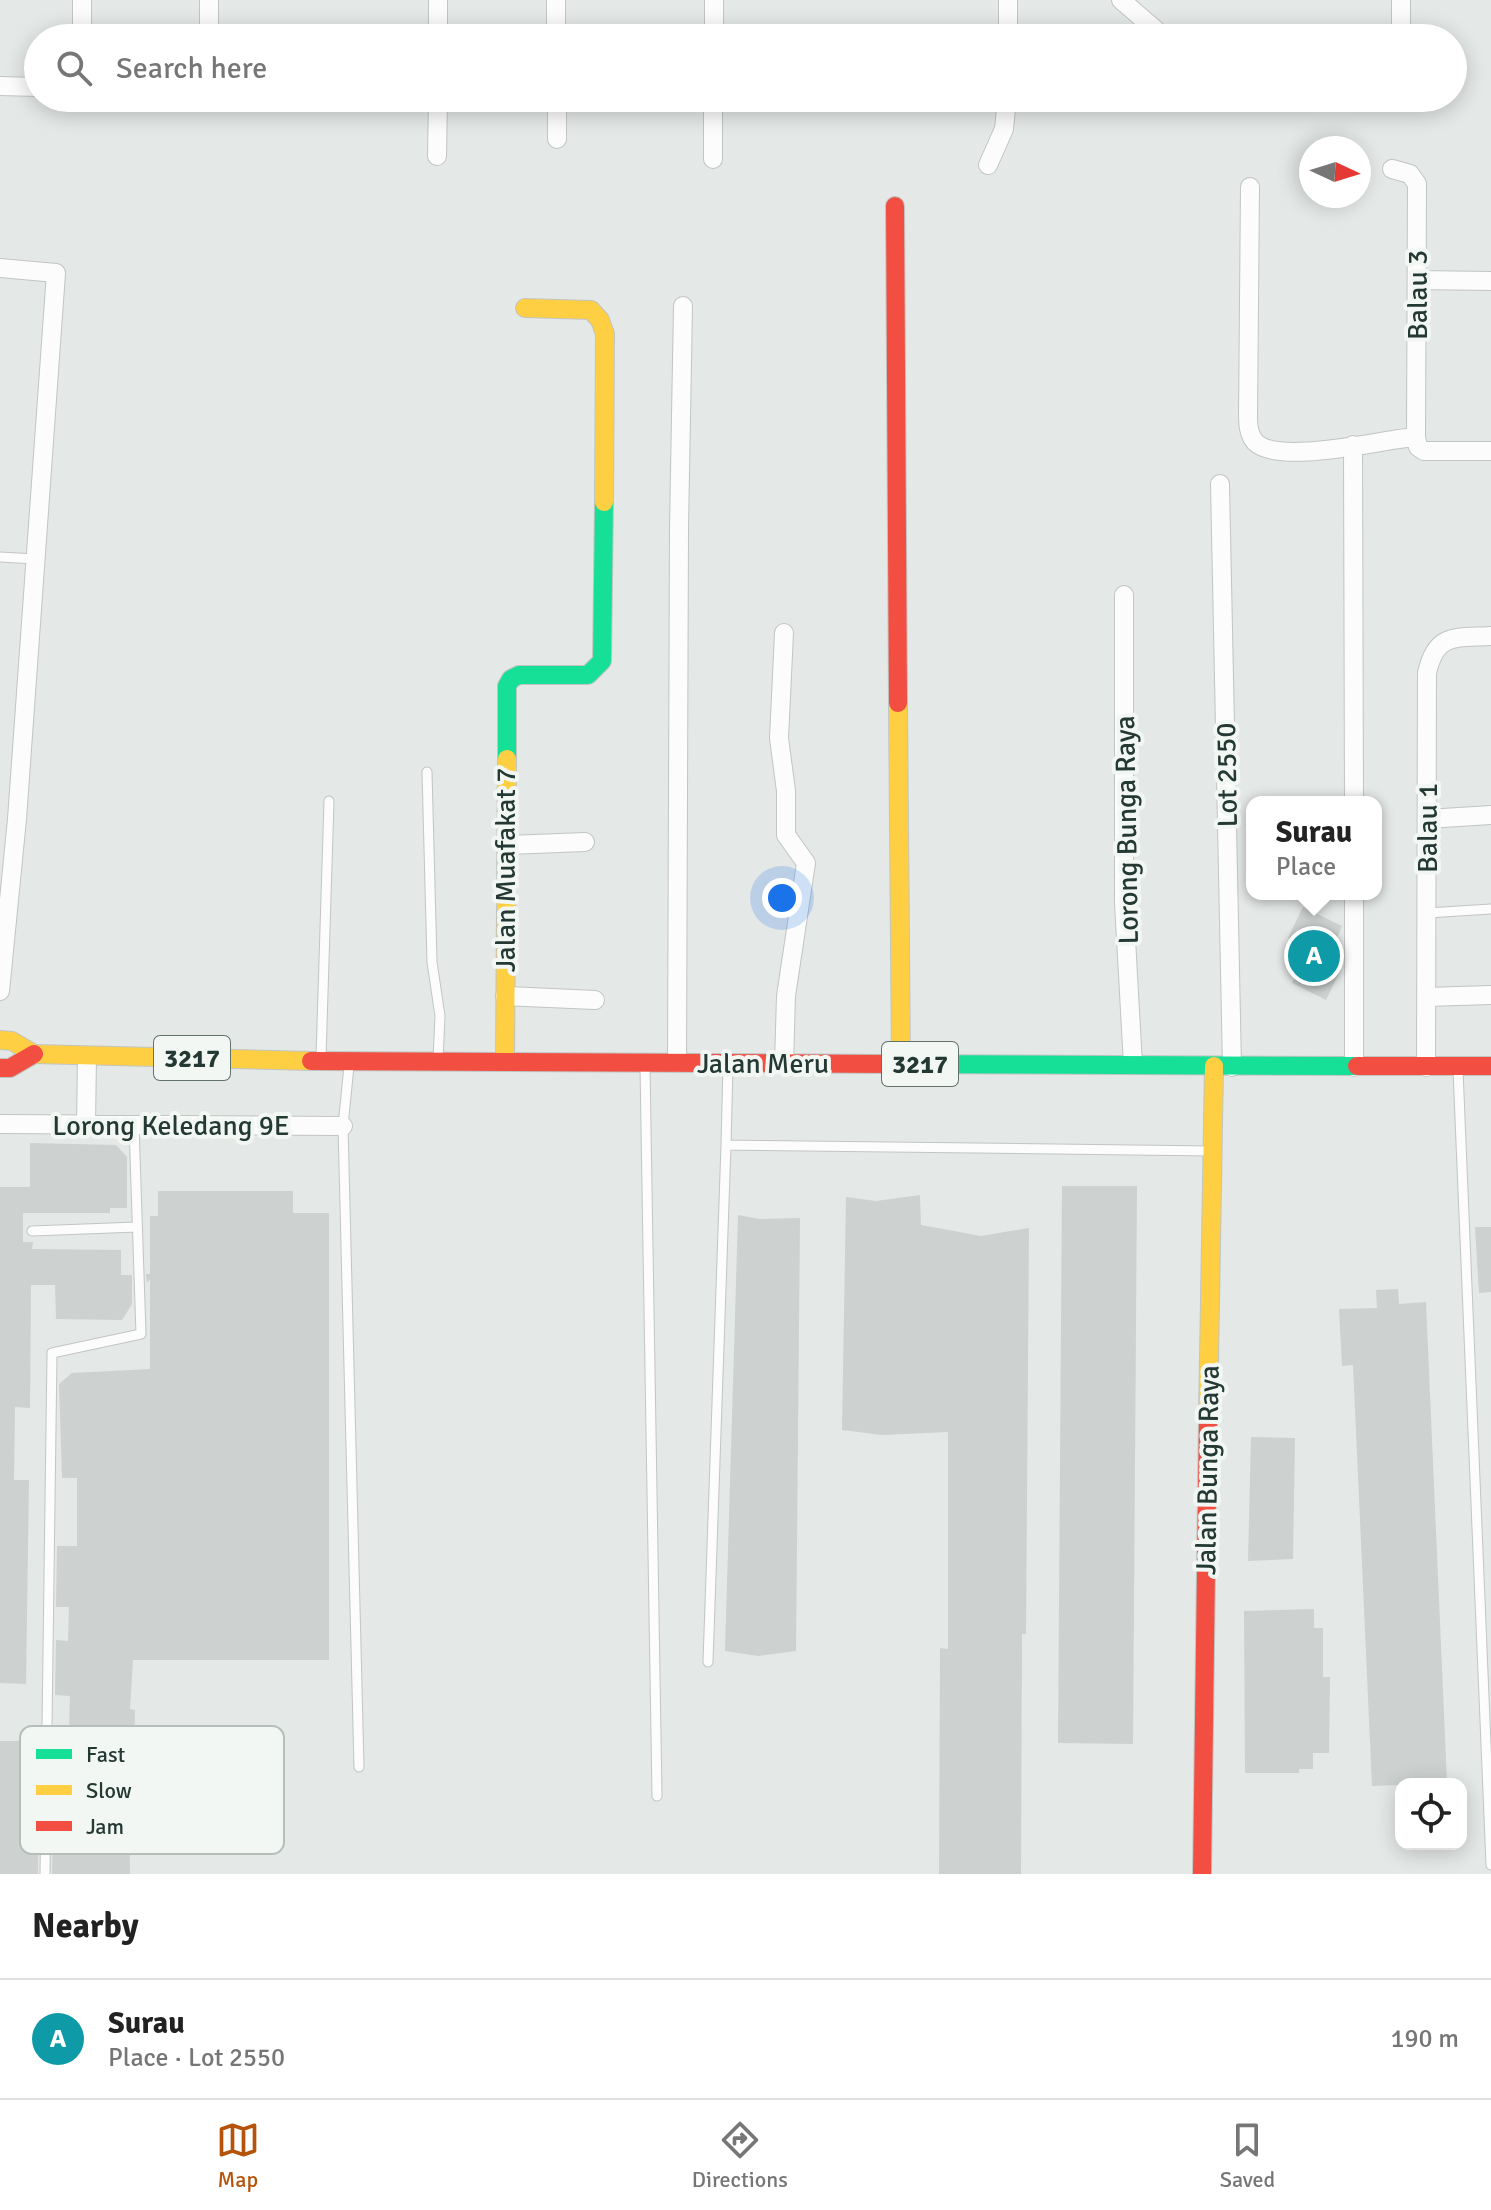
<!DOCTYPE html>
<html lang="en">
<head>
<meta charset="utf-8">
<style>
	body { margin:0; font-family:Signika,sans-serif; background:#f6f6f6; color:#222 }
	.controls { position:absolute; right:24px; bottom:24px; display:grid; overflow:hidden; border-radius:16px; box-shadow:0 4px 20px #0003 }
	.controls button { width:72px; height:72px; display:grid; place-items:center; padding:0; border:0; border-bottom:2px solid #e0e0e0; background:#fff; color:#222; font:40px sans-serif }
	.compass { position:absolute; left:1299px; top:136px; width:72px; height:72px; border-radius:50%; background:#fff; box-shadow:0 4px 20px #0003; rotate:94deg }
	.you { position:absolute; left:782px; top:898px; width:28px; height:28px; margin:-20px; border:6px solid #fff; border-radius:50%; background:#1a73e8; box-shadow:0 0 0 12px #1a73e833 }
	.badge { display:grid; place-items:center; width:52px; height:52px; border-radius:50%; background:#b45309; color:#fff; font-size:26px; font-weight:700 }
	.pin { position:absolute; translate:-50% -50%; border:4px solid #fff; box-shadow:0 2px 8px #0006 }
	.popup { position:absolute; left:1246px; top:796px; width:136px; height:104px; box-sizing:border-box; display:grid; place-content:center; border-radius:16px; background:#fff; filter:drop-shadow(0 2px 6px #0005); font-size:26px; white-space:nowrap; color:#767676 }
	.popup b { font-size:30px; color:#222 }
	.popup::after { content:''; position:absolute; left:50%; top:100%; margin-left:-16px; border:16px solid transparent; border-top-color:#fff }
	.list { margin:0; padding:0; list-style:none }
	h2 { display:flex; justify-content:space-between; align-items:center; height:104px; margin:0; padding:0 32px; font-size:34px }
	h2 small { font-size:26px; font-weight:400; color:#767676 }
	.list li { display:grid; grid-template-columns:52px 1fr auto; gap:24px; align-items:center; box-sizing:border-box; height:120px; padding:0 32px; border-top:2px solid #e0e0e0 }
	.list b { display:block; font-size:30px; white-space:nowrap }
	.list p { margin:0; font-size:26px; white-space:nowrap; color:#767676 }
	.list em { font-size:26px; font-style:normal; color:#767676 }
	.icon { flex:none; width:44px; height:44px; fill:none; stroke:currentColor; stroke-width:2; stroke-linecap:round; stroke-linejoin:round }
	.map { position:relative; flex:none; width:1491px; height:1874px; overflow:hidden }
	.search { position:absolute; background:#fff; box-shadow:0 4px 20px #0003; left:24px; right:24px; top:24px; height:88px; display:flex; align-items:center; gap:20px; box-sizing:border-box; padding:0 28px; border-radius:44px; color:#767676; font-size:30px }
	.sheet { height:224px; background:#fff }
	nav { display:flex; justify-content:space-around; align-items:center; box-sizing:border-box; height:112px; border-top:2px solid #e0e0e0; background:#fff; font-size:22px; color:#767676 }
	nav a { display:grid; justify-items:center; gap:4px }
	nav .on { color:#b45309 }
	.map>svg:first-child { display:block }
	.building { fill:#cdd1cf }
	.lines { fill:none; stroke-linecap:round; stroke-linejoin:round }
	.lane-casing { stroke:#c1c5c3; stroke-width:11 }
	.street-casing { stroke:#c1c5c3; stroke-width:20 }
	.fast-casing { stroke:#c0c5c3; stroke-width:20 }
	.slow-casing { stroke:#c0c5c3; stroke-width:20 }
	.jam-casing { stroke:#c0c5c3; stroke-width:20 }
	.lane { stroke:#fbfcfb; stroke-width:9 }
	.street { stroke:#fbfcfb; stroke-width:18 }
	.fast { stroke:#16e098; stroke-width:18 }
	.slow { stroke:#ffcf43; stroke-width:18 }
	.jam { stroke:#f24e42; stroke-width:18 }
	.labels { text-anchor:middle; stroke-width:8; stroke-linejoin:round; paint-order:stroke }
	.shield { fill:#f2f7f4; stroke:#62726d; stroke-width:2 }
	.shield-label { font-size:26px; font-weight:bold; fill:#243933 }
	.street-label { font-size:28px; fill:#243933; stroke:#f2f7f4 }
	.key { fill:#f2f7f4; stroke:#b4beba; stroke-width:2 }
	.key-label { font-size:22px; fill:#243933 }
</style>
</head>
<body>
<div class="map">
<svg width="1491" height="1874" viewBox="0 0 1491 1874">
	<rect width="100%" height="100%" fill="#e4e8e6"/>
	<path class="building" d="M1303 907 1342 926 1331 953 1342 958V967L1326 1000 1292 983 1299 969 1286 963 1297 942 1288 938Z
		M30 1143 116 1145 127 1157V1208H110V1213H23V1242H33L32 1249 121 1250V1275H132V1304L122 1320 56 1319 55 1285H31L30 1408 15 1407 14 1480H29L26 1684 0 1683V1187H30Z
		M1062 1186H1137L1133 1744 1058 1743Z
		M158 1191H293V1213H329V1660H133L130 1709 135 1710 134 1745H128L130 1874H52L54 1730 69 1731 70 1696 55 1695 56 1640 68 1641 69 1607H56L57 1546H77V1478H62L59 1384 72 1373 150 1369V1279L147 1283 146 1274H150V1216H158Z
		M920 1195 921 1225 981 1236 1029 1228 1026 1634H1022L1021 1874H939L940 1648 948 1649V1432L882 1435 842 1430 846 1197 876 1201Z
		M738 1215 760 1219 800 1218 796 1651 758 1656 725 1651Z
		M1475 1227H1491V1292L1479 1293Z
		M1398 1289 1399 1304 1426 1302 1447 1783 1372 1786 1353 1365 1342 1366 1339 1309 1377 1308 1376 1290Z
		M1251 1437 1295 1438 1293 1559 1248 1561Z
		M1314 1609V1628H1323V1677H1330L1329 1753H1313V1769H1299V1773H1245L1244 1611Z
		M0 1741H39L38 1874H0Z"/>
	<g class="lines">
		<g class="lane-casing">
			<path id="lane" d="M0 557 35 559
				M427 772 432 962 440 1016 438 1060
				M1427 913 1491 909
				M321 1057 329 801
				M349 1066 343 1126 359 1767
				M645 1066 657 1796
				M1458 1070 1491 1865
				M726 1145 728 1065
				M32 1231 137 1227
				M708 1662 726 1145 1211 1151
				M45 1874 52 1353 141 1334 134 1125"/>
		</g>
		<g class="street-casing">
			<path id="street" d="M82 0V38
				M556 0V38
				M1121 0 1165 38
				M1401 0V38
				M209 38V0
				M438 38V0
				M714 38V0
				M1008 38V0
				M0 86 38 87
				M557 98V139
				M437 156 438 98
				M713 159V98
				M988 165 1004 129 1007 98
				M1392 169 1410 174 1417 184 1416 437 1418 447 1424 451H1491
				M1250 187 1248 418C1248 427 1249 435 1255 442 1279 466 1383 439 1416 437
				M0 268 56 273 17 819 0 991
				M1418 280 1491 281
				M1353 445 1354 802
				M1220 484 1232 1067
				M1124 595V903L1133 1065
				M784 633 779 738 786 791V835L806 863 786 996 784 1064
				M1427 819 1491 815
				M505 845 585 842
				M1354 894V1067
				M505 996 595 1000
				M1426 997 1491 995
				M677 1063 679 528 683 306
				M1426 1067 1427 673C1436 632 1456 638 1491 636
				M0 1124 343 1126
				M86 1125 87 1056"/>
		</g>
		<g class="fast-casing">
			<path id="fast" d="M507 759V686L511 679 519 675H588L602 661 604 502
				M892 1064 1357 1066"/>
		</g>
		<g class="slow-casing">
			<path id="slow" d="M525 308 591 310 600 320 605 334 604 502
				M898 703 901 1064
				M0 1040 12 1041 34 1054 311 1061
				M505 1062 507 759
				M1208 1418 1214 1066"/>
		</g>
		<g class="jam-casing">
			<path id="jam" d="M895 206 898 703
				M311 1061 892 1064
				M1357 1066H1491
				M0 1068H10L34 1054
				M1202 1874 1208 1418"/>
		</g>
		<use href="#lane" class="lane"/>
		<use href="#street" class="street"/>
		<use href="#fast" class="fast"/>
		<use href="#slow" class="slow"/>
		<use href="#jam" class="jam"/>
	</g>
	<g class="labels">
		<g class="shield">
			<rect x="154" y="1036" width="76" height="44" rx="6"/>
			<rect x="882" y="1042" width="76" height="44" rx="6"/>
		</g>
		<g class="shield-label">
			<text x="192" y="1067">3217</text>
			<text x="920" y="1073">3217</text>
		</g>
		<g class="street-label">
			<text transform="translate(1417 295) rotate(-90)" y="10">Balau 3</text>
			<text transform="translate(1226 775) rotate(-91)" y="10">Lot 2550</text>
			<text transform="translate(1427 828) rotate(-90)" y="10">Balau 1</text>
			<text transform="translate(1126 830) rotate(-91)" y="10">Lorong Bunga Raya</text>
			<text transform="translate(505 870) rotate(-90)" y="10">Jalan Muafakat 7</text>
			<text x="763" y="1073">Jalan Meru</text>
			<text x="171" y="1135">Lorong Keledang 9E</text>
			<text transform="translate(1207 1470) rotate(-89)" y="10">Jalan Bunga Raya</text>
		</g>
	</g>
	<rect x="20" y="1726" width="264" height="128" rx="12" class="key"/>
	<rect x="36" y="1749" width="36" height="10" fill="#16e098"/>
	<rect x="36" y="1785" width="36" height="10" fill="#ffcf43"/>
	<rect x="36" y="1821" width="36" height="10" fill="#f24e42"/>
	<g class="key-label">
		<text x="86" y="1762">Fast</text>
		<text x="86" y="1798">Slow</text>
		<text x="86" y="1834">Jam</text>
	</g>
</svg>
<div class="controls">
<button><svg class="icon" aria-label="locate" viewBox="0 0 24 24"><circle cx="12" cy="12" r="6"/><path d="M12 2v4M12 18v4M2 12h4M18 12h4"/></svg></button>
</div>
<svg class="compass" viewBox="-18 -18 36 36"><path d="M0-13l5 13h-10z" fill="#e53935"/><path d="M0 13l5-13h-10z" fill="#767676"/></svg>
<div class="you"></div>
<div class="pin badge" style="left:1314px;top:956px;background:#0f9aa8">A</div>
<div class="popup"><b>Surau</b>Place</div>
<div class="search"><svg class="icon" aria-label="search" viewBox="0 0 24 24"><circle cx="10" cy="10" r="6"/><path d="M15 15l6 6"/></svg>Search here</div>
</div>
<section class="sheet">
<h2>Nearby<small></small></h2>
<ul class="list">
<li><span class="badge" style="background:#0f9aa8">A</span><div><b>Surau</b><p>Place · Lot 2550</p></div><em>190 m</em></li>
</ul>
</section>
<nav>
<a class="on"><svg class="icon" aria-label="map" viewBox="0 0 24 24"><path d="M3 6l6-2 6 2 6-2v14l-6 2-6-2-6 2zM9 4v14M15 6v14"/></svg>Map</a>
<a><svg class="icon" aria-label="directions" viewBox="0 0 24 24"><path d="M12 3l9 9-9 9-9-9zM9 14v-3h6M13 9l2 2-2 2"/></svg>Directions</a>
<a><svg class="icon" aria-label="saved" viewBox="0 0 24 24"><path d="M7 4h10v16l-5-4-5 4z"/></svg>Saved</a>
</nav>
</body>
</html>
